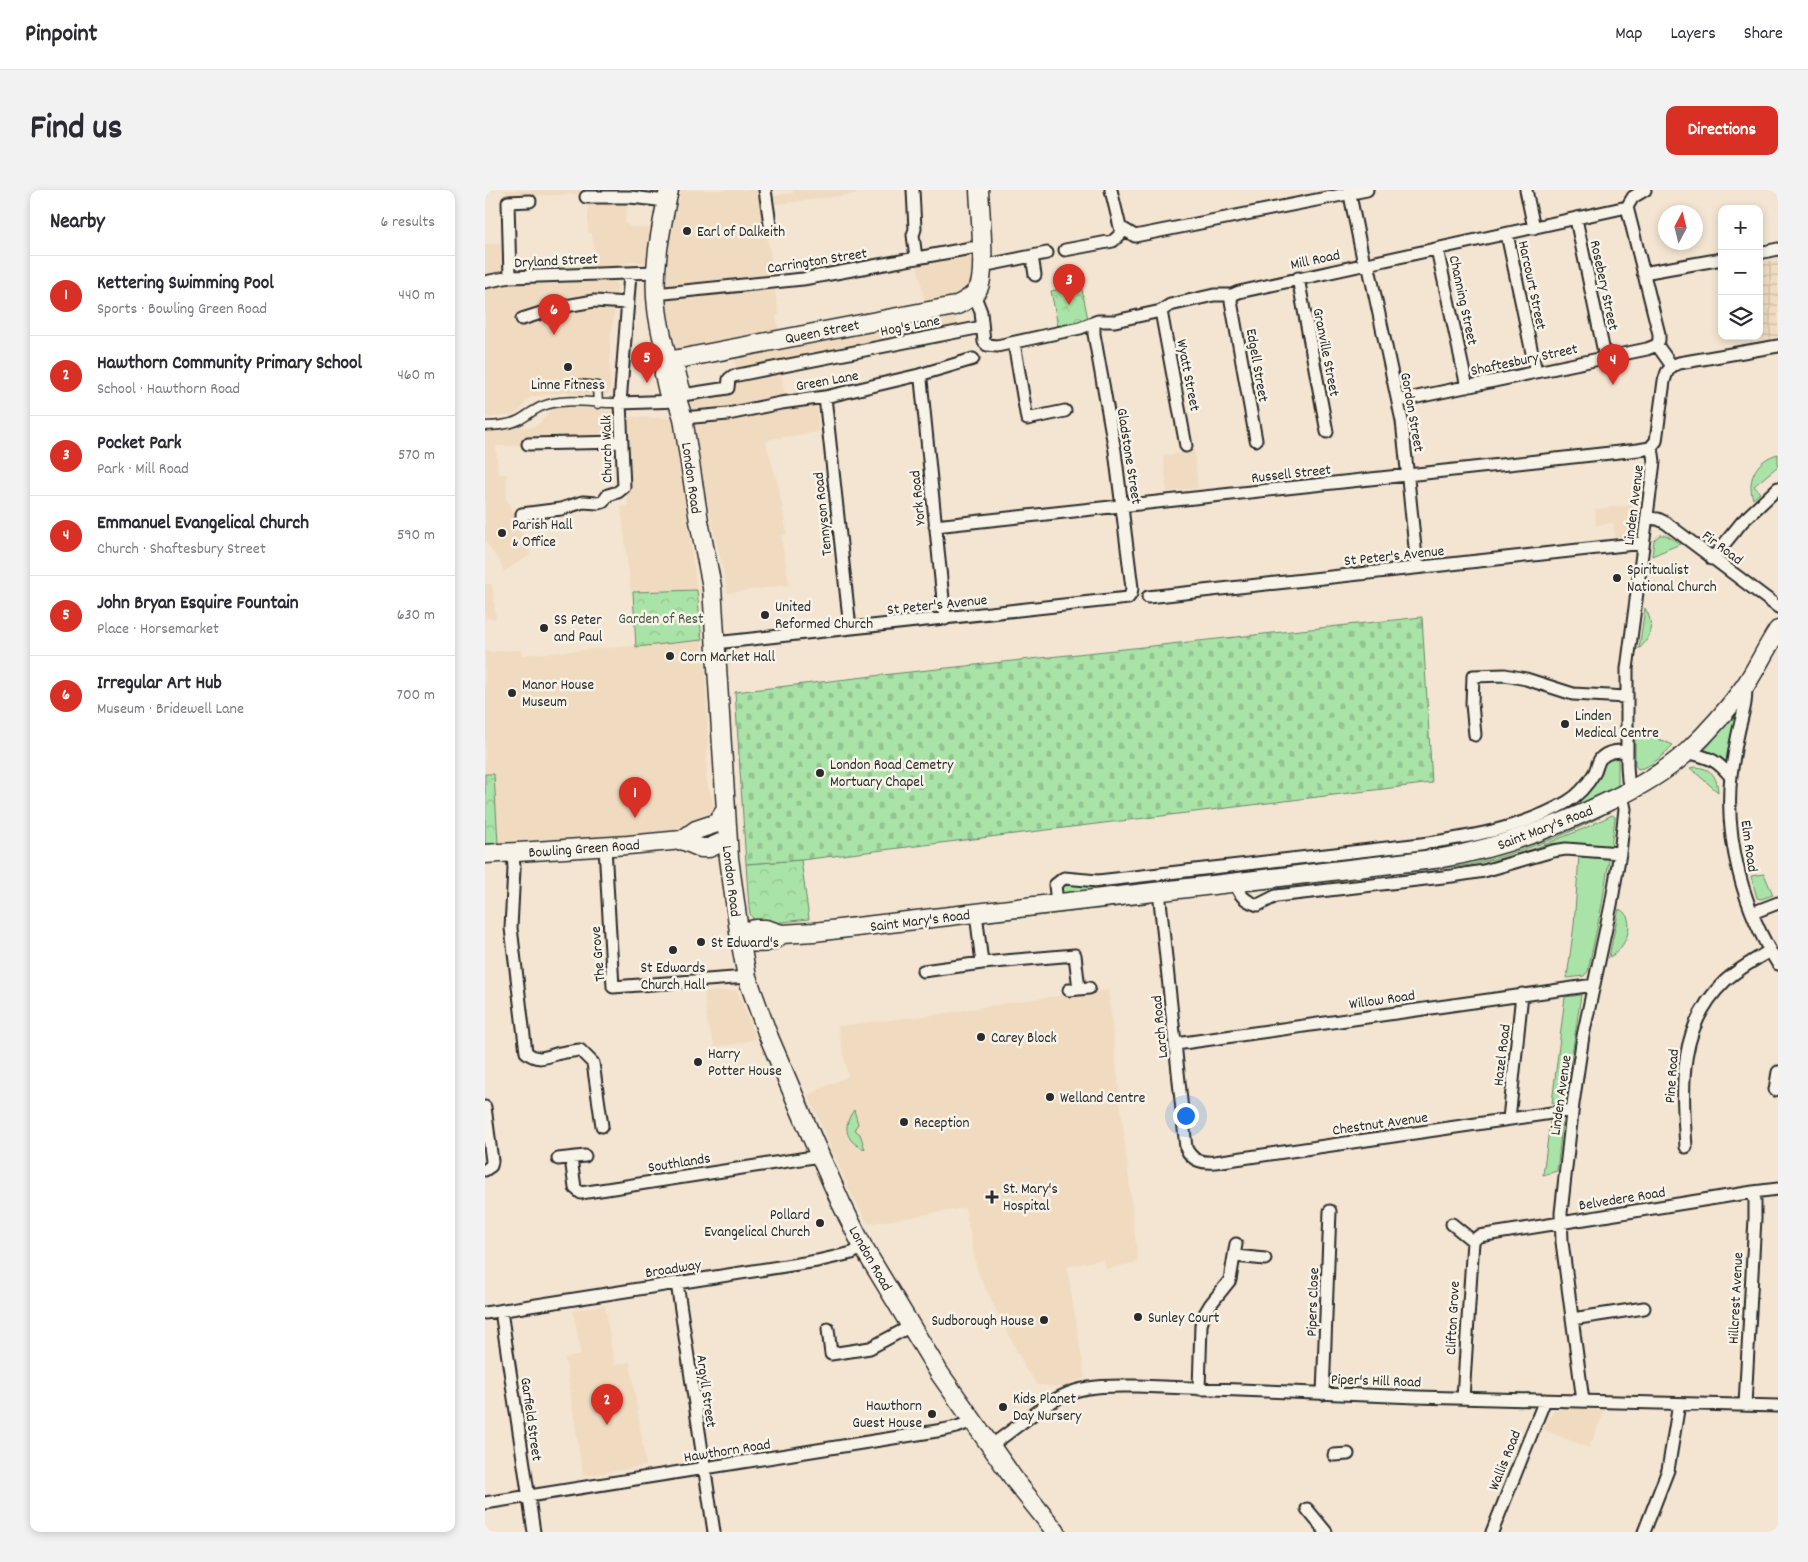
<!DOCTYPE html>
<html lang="en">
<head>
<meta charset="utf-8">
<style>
	body { margin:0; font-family:Dekko,sans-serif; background:#f2f2f3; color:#2b2b33 }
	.controls { position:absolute; right:15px; top:15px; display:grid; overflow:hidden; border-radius:10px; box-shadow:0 2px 8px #0003 }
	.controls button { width:45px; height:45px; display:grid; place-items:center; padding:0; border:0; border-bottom:1px solid #e1e1e2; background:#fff; color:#2b2b33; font:25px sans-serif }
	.compass { position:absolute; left:1173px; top:15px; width:45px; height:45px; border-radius:50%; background:#fff; box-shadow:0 2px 8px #0003; rotate:7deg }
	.you { position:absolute; left:700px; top:925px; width:18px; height:18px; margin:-12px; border:4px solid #fff; border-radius:50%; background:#1a73e8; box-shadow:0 0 0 8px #1a73e833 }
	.badge { display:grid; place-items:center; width:32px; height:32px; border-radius:50%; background:#d93025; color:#fff; font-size:16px; font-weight:700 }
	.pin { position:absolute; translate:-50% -41px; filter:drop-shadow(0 1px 2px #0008) }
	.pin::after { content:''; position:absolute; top:26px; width:18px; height:15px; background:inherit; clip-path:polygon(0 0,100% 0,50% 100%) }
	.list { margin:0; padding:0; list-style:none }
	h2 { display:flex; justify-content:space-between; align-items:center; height:65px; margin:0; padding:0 20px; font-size:21px }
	h2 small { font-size:16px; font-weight:400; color:#7c7c81 }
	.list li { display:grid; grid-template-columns:32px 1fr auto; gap:15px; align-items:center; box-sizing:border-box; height:80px; padding:0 20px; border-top:1px solid #e1e1e2 }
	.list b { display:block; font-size:19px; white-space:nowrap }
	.list p { margin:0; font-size:16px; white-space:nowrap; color:#7c7c81 }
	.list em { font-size:16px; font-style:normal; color:#7c7c81 }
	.icon { flex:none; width:28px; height:28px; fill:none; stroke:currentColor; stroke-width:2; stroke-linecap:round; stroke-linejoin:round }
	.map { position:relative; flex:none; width:1293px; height:1342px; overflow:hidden; border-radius:10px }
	header { display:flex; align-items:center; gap:30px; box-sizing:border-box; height:70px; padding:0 25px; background:#fff; border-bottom:1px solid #e1e1e2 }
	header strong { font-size:24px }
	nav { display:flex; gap:28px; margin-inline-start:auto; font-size:18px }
	.intro { display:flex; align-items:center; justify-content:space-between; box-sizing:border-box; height:120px; padding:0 30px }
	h1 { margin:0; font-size:35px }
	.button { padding:12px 22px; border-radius:10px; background:#d93025; color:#fff; font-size:18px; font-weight:700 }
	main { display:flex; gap:30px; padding:0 30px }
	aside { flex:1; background:#fff; border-radius:10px; box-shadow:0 2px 8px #0003 }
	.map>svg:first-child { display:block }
	.built { fill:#f0dbc1 }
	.industrial { fill:url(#industrial-grid) }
	.green { fill:#aae3a7; stroke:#6a8769 }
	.forest { fill:url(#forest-crowns); stroke:#6a8769 }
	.cemetery { fill:url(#cemetery-stones); stroke:#6a8769 }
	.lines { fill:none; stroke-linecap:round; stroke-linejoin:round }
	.pedestrian-casing { stroke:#2b2b2b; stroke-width:11 }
	.minor-casing { stroke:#2b2b2b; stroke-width:15 }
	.primary-casing { stroke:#2b2b2b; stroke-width:21 }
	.pedestrian { stroke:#f7f3e8; stroke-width:8 }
	.minor { stroke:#f7f3e8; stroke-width:11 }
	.primary { stroke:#f7f3e8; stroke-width:18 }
	.poi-dot { fill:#2b2b2b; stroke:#f7f3e8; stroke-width:2 }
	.labels { text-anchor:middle; stroke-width:5; stroke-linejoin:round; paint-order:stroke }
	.poi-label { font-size:15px; fill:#2b2b2b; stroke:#f7f3e8; text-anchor:start }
	.street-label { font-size:15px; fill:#2b2b2b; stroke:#f7f3e8 }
	.park-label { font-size:15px; fill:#4b594a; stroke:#f7f3e8 }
</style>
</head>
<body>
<header>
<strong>Pinpoint</strong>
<nav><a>Map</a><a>Layers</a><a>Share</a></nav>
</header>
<div class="intro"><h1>Find us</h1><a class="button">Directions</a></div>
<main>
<aside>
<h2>Nearby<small>6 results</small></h2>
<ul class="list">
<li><span class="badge">1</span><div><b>Kettering Swimming Pool</b><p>Sports · Bowling Green Road</p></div><em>440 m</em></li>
<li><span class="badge">2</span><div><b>Hawthorn Community Primary School</b><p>School · Hawthorn Road</p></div><em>460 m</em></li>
<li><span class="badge">3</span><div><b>Pocket Park</b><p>Park · Mill Road</p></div><em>570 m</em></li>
<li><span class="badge">4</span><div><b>Emmanuel Evangelical Church</b><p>Church · Shaftesbury Street</p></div><em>590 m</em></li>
<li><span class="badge">5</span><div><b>John Bryan Esquire Fountain</b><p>Place · Horsemarket</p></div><em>630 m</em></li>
<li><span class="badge">6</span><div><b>Irregular Art Hub</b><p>Museum · Bridewell Lane</p></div><em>700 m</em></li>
</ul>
</aside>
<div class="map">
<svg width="1293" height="1342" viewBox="0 0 1293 1342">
	<defs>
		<pattern id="industrial-grid" width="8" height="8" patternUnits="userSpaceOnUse" patternTransform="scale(1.25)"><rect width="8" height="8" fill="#f0dbc1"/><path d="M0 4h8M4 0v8" fill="none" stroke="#cebca6"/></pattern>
		<pattern id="forest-crowns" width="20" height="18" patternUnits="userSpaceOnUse" patternTransform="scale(1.25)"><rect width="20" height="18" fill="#aae3a7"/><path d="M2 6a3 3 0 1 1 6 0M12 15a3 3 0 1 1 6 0" fill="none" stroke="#92c390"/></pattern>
		<pattern id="cemetery-stones" width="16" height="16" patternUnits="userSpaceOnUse" patternTransform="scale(1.25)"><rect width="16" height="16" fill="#aae3a7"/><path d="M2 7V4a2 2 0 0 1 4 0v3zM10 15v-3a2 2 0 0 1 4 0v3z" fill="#92c390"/></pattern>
	</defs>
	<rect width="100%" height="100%" fill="#f3e5d1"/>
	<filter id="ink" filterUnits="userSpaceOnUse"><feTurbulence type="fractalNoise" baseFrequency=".02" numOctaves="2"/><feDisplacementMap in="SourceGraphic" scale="10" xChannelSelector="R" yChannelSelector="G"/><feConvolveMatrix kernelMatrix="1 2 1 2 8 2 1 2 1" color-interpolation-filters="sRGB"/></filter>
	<g filter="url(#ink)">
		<path class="built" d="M0 0H143L140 33 146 37 164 38 161 70 159 73 147 71 134 76H111L107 43H103V4L33 6 16 0 0 2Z
			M196 0H274L289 86 182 96V68Z
			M308 0H371V4L286 15 287 6 308 3Z
			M17 53V79L14 84 0 86V54Z
			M484 65 489 69V87L486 95 474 107 441 117 432 75Z
			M126 89 130 91 133 97 130 107 86 111 28 125 30 135H36L40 130 116 115 130 116 125 152V201L122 205 115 208 82 202 48 207 43 209 37 218 29 225 0 228V97L46 92Z
			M290 100 294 125 291 126 295 145 193 163 180 112 182 109Z
			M469 122 473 139 252 182 249 164Z
			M295 180 300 206 233 219 207 222 205 207 244 201 249 188Z
			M331 209 334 242 285 249 281 254 293 294 302 344 296 346 304 395 243 403 213 271 208 232Z
			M73 215 128 221 129 224 130 249 40 256H11L13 284H22L21 309 28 322 46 365 19 381 15 372 0 351V239L47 237 54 234 67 218Z
			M140 227 188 228 212 400 146 402 136 317 143 316 140 279Z
			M709 259 713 298 682 302 678 265 696 263V260Z
			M1155 314 1151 343 1150 345 1130 348 1128 333 1111 335 1110 319Z
			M0 394H7L11 428 0 429Z
			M217 450 220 472 223 550 221 588 230 619 224 628 182 642 13 653 9 584H0V462L36 460 37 465Z
			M252 800 271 849 256 853 230 857 222 832 219 802Z
			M623 800 653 1072 621 1079 619 1069 582 1077 600 1188 577 1197 552 1195 544 1182H542L492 1081 480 1018 383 1034 363 997 323 905 363 886 353 836 448 825 549 809Z
			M120 1115 129 1175 145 1172 161 1276 98 1286 80 1168 96 1165 88 1120Z
			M1079 1218 1120 1220 1104 1258 1057 1239 1069 1221Z"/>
		<path class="industrial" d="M1293 69V147L1276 150 1274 139V73Z"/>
		<path class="green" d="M1293 264V276L1269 296 1275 303 1268 309C1261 288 1273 269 1293 264Z
			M1175 345H1181L1195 354 1167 366 1169 350Z
			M1160 418C1169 433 1167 447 1154 459Z
			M1253 521 1242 572C1234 571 1228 563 1218 562Z
			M1150 539 1188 555C1179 564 1166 578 1153 579L1150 575Z
			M1127 567H1133V595L1126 601 1080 626 970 661 578 706 575 702 576 694 579 692 914 660 1064 625 1119 571Z
			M1210 577C1226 578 1232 586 1233 602L1205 578Z
			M1124 620V622C1081 647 1033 663 985 675L765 701 767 699 984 672C1016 664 1047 655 1078 642 1093 635 1108 627 1124 620Z
			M1127 625 1130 627V629L1126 657 1095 655 991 679 990 676 1048 659 1098 639Z
			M1094 666 1121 668 1124 670 1117 714 1103 781 1099 786 1082 788 1089 735Z
			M1279 684 1288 705 1276 709 1272 708 1266 686Z
			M656 711 665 713 499 732 503 729Z
			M1134 719C1154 728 1140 761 1124 767Z
			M1096 805 1080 911 1067 913 1080 807Z
			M369 920 373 934 370 938 371 941 375 944 380 959C360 952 357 936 369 920Z
			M1074 931 1077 935 1072 981 1058 985 1065 932Z"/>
		<path class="forest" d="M596 95 603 129 573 136 566 101Z
			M212 400 217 450 151 457 148 402Z
			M0 584H9L13 653 0 654Z
			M316 670 324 729 288 733 269 730 265 724 264 718 261 674Z"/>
		<path class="cemetery" d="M937 427 947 593 316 670 261 674 250 502 397 485Z"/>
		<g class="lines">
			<g class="pedestrian-casing">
				<path id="pedestrian" d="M94 194 112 196 113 214
					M0 236C11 236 24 235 34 230 42 226 49 219 58 216 79 207 111 214 135 213"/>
			</g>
			<g class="minor-casing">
				<path id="minor" d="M280 0 285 34
					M428 0 430 39 428 45 431 68
					M626 0 635 37 650 46 882 0
					M864 0 879 74
					M1041 0 1049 38
					M101 7H145L182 11
					M1142 17 1174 144V150L1172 155 1187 176
					M1091 29 1120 167
					M1022 44 1051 182
					M952 59 982 197
					M580 60 628 51 639 41
					M1274 63 1293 59
					M547 66 550 85
					M883 73 917 231 932 377
					M497 76 562 63
					M1158 83 1237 69
					M25 87 23 12 45 11
					M813 88 842 242
					M0 92 25 87 171 82
					M170 104 318 89 486 58H496
					M489 104 496 122 499 152 502 155 512 156 595 138 613 131H630L676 121 685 115 729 105H747L754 102 1142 17 1148 7 1160 0
					M747 105 746 111 771 250
					M676 121 701 256
					M37 129 75 117 109 111 143 113
					M529 153 542 229 580 221
					M1187 176 1194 173 1293 156
					M434 185 436 190 460 429
					M191 206 243 198 244 189 248 186 497 137
					M340 207 365 438
					M913 211 1162 159 1172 155
					M135 213 193 211
					M198 228 243 224 296 213 340 207 434 185 488 169
					M43 254 136 252
					M1165 258 1171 251 1179 191 1182 182 1187 176
					M1162 328 1173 329 1181 333 1293 417
					M37 332V324L76 319 98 312 113 313 118 312 123 305 133 302 139 297 135 213 145 84
					M450 336 1153 260 1165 258
					M1227 369 1257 332 1293 298
					M663 407 1158 353
					M230 453 643 408 646 404 647 398 630 261 609 144V133
					M1260 495C1263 512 1256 528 1253 544 1250 557 1248 572 1246 585 1239 649 1259 721 1293 774
					M990 545 987 514 988 486 1020 485 1041 489 1088 504 1141 507
					M1201 562C1224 568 1230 568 1246 587
					M1147 600 1143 590 1142 575V479L1169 272 1168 264 1165 258
					M120 657 128 797 262 787
					M28 662 29 679 26 738 41 862C52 871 58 868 71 864 78 862 87 861 95 860L108 873 117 936
					M751 692C753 705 760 711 773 715L791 706 967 686 999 681 1068 661 1081 659 1135 663
					M674 701 701 958C707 971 717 973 730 972L1087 920
					M572 713 570 695 579 688 613 691 622 690 928 655C980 648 1036 639 1082 612 1094 605 1103 594 1110 582 1112 577 1113 571 1116 568 1123 561 1133 561 1141 561
					M491 723 497 773
					M1267 723 1293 713
					M438 781 497 773 590 765 594 799
					M584 800 604 798
					M691 854 1109 795
					M1290 900 1293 882
					M0 917 7 971 6 976 0 980
					M1024 929 1037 804
					M1201 957C1197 897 1192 837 1240 791 1253 779 1270 770 1284 761
					M86 968 90 998 96 1003 335 966
					M73 969 100 966
					M967 1034 988 1051
					M988 1051 994 1046 1268 1002 1293 999
					M750 1066 780 1069
					M192 1093 229 1342
					M16 1121 49 1342
					M0 1123 332 1071 367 1063 378 1057
					M1087 1129 1159 1118
					M343 1139 346 1164 385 1158 426 1136
					M714 1199 716 1135 719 1125 725 1115 745 1090 751 1054
					M838 1204 845 1021
					M978 1208 988 1051
					M1098 1211 1077 1052 1076 1023 1088 914 1098 846 1126 715 1135 663 1140 619 1137 605
					M1260 1215 1270 1028V1011L1268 1002
					M505 1256C530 1240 562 1209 590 1201 610 1195 631 1196 652 1196L931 1207 1293 1216
					M849 1265 863 1264
					M0 1313 458 1240 472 1237 487 1231
					M822 1319 841 1342
					M1007 1342 1060 1210
					M1159 1342 1183 1280 1194 1214"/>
			</g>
			<g class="primary-casing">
				<path id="primary" d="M184 0C176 38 167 79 172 118 174 138 180 159 185 179L191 182 196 200 191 206
					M183 171 470 116C479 112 489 107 494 97 501 81 495 20 494 0
					M185 179 179 184 183 202 191 206 198 228 214 331 227 397 244 668 255 749 262 787 283 845 328 950 356 1013 378 1057 455 1184 531 1292 571 1342
					M197 650 211 640 232 633 240 621
					M0 664 143 655 197 650 216 658H224L242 650
					M255 749 266 740 270 739H281L297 744 329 742 957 668C1015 658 1069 638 1122 612 1150 599 1179 583 1202 562 1222 543 1244 518 1260 496 1272 478 1281 458 1293 440
					M255 749C269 754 285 755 297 744"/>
			</g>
			<use href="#pedestrian" class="pedestrian"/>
			<use href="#minor" class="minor"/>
			<use href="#primary" class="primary"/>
		</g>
	</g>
	<g class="poi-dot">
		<circle cx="202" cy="41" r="5"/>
		<circle cx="83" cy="177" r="5"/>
		<circle cx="17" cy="343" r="5"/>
		<circle cx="1132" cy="388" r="5"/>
		<circle cx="280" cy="425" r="5"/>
		<circle cx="59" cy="438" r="5"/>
		<circle cx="185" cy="466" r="5"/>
		<circle cx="27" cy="503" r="5"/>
		<circle cx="1080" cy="534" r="5"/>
		<circle cx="335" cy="583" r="5"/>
		<circle cx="216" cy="752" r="5"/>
		<circle cx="188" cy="760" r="5"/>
		<circle cx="496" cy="847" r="5"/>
		<circle cx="213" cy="872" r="5"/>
		<circle cx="565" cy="907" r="5"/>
		<circle cx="419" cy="932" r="5"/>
		<path d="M504.5 999.5h5v5h5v5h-5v5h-5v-5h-5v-5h5z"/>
		<circle cx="335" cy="1033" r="5"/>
		<circle cx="653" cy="1127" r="5"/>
		<circle cx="559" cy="1130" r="5"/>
		<circle cx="518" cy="1217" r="5"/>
		<circle cx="447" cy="1224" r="5"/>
	</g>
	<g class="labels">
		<g class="poi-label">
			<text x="212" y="46">Earl of Dalkeith</text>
			<text x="83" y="199" text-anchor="middle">Linne Fitness</text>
			<text x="27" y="339">Parish Hall<tspan x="27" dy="17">&amp; Office</tspan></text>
			<text x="1142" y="384">Spiritualist<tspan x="1142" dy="17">National Church</tspan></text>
			<text x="290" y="421">United<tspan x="290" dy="17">Reformed Church</tspan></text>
			<text x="69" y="434">SS Peter<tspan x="69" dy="17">and Paul</tspan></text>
			<text x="195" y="471">Corn Market Hall</text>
			<text x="37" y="499">Manor House<tspan x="37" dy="17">Museum</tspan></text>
			<text x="1090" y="530">Linden<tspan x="1090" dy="17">Medical Centre</tspan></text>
			<text x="345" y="579">London Road Cemetry<tspan x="345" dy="17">Mortuary Chapel</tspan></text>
			<text x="226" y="757">St Edward's</text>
			<text x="188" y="782" text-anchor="middle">St Edwards<tspan x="188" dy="17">Church Hall</tspan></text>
			<text x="506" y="852">Carey Block</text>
			<text x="223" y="868">Harry<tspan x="223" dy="17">Potter House</tspan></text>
			<text x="575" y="912">Welland Centre</text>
			<text x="429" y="937">Reception</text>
			<text x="518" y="1003">St. Mary's<tspan x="518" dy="17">Hospital</tspan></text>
			<text x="325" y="1029" text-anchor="end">Pollard<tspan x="325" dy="17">Evangelical Church</tspan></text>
			<text x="663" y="1132">Sunley Court</text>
			<text x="549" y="1135" text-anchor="end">Sudborough House</text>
			<text x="528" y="1213">Kids Planet<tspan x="528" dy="17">Day Nursery</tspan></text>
			<text x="437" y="1220" text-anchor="end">Hawthorn<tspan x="437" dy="17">Guest House</tspan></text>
		</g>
		<g class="street-label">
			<text transform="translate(830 69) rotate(-12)" y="5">Mill Road</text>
			<text transform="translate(71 70) rotate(-3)" y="5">Dryland Street</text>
			<text transform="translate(332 70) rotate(-9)" y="5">Carrington Street</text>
			<text transform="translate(1048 95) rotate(78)" y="5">Harcourt Street</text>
			<text transform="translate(1120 95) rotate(78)" y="5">Rosebery Street</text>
			<text transform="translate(979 110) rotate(78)" y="5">Channing Street</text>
			<text transform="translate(425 135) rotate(-11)" y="5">Hog's Lane</text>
			<text transform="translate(337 141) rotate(-11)" y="5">Queen Street</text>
			<text transform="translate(842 162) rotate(79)" y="5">Granville Street</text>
			<text transform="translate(1039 169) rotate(-12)" y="5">Shaftesbury Street</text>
			<text transform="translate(773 175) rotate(80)" y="5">Edgell Street</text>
			<text transform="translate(704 185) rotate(79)" y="5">Wyatt Street</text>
			<text transform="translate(342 190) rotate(-10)" y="5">Green Lane</text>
			<text transform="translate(928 222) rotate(80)" y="5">Gordon Street</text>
			<text transform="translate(121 259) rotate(-91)" y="5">Church Walk</text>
			<text transform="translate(645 266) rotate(81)" y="5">Gladstone Street</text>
			<text transform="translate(806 283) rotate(-6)" y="5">Russell Street</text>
			<text transform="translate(207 288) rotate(82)" y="5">London Road</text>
			<text transform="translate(432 308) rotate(-96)" y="5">York Road</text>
			<text transform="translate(1148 315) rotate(-83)" y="5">Linden Avenue</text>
			<text transform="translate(337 324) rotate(-96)" y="5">Tennyson Road</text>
			<text transform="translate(1238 357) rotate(37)" y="5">Fir Road</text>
			<text transform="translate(909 365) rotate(-6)" y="5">St Peter's Avenue</text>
			<text transform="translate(452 414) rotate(-6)" y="5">St Peter's Avenue</text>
			<text transform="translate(1060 637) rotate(-21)" y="5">Saint Mary's Road</text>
			<text transform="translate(1265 656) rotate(82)" y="5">Elm Road</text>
			<text transform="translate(99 658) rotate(-4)" y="5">Bowling Green Road</text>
			<text transform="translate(247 691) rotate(83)" y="5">London Road</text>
			<text transform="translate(435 730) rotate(-7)" y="5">Saint Mary's Road</text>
			<text transform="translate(112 764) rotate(-95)" y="5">The Grove</text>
			<text transform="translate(897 809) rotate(-8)" y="5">Willow Road</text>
			<text transform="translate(674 837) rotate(-96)" y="5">Larch Road</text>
			<text transform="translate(1016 865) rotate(-83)" y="5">Hazel Road</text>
			<text transform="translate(1186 886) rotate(-86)" y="5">Pine Road</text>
			<text transform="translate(1075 905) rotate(-82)" y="5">Linden Avenue</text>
			<text transform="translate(895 933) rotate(-8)" y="5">Chestnut Avenue</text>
			<text transform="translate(194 972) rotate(-9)" y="5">Southlands</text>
			<text transform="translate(1137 1008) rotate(-9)" y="5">Belvedere Road</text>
			<text transform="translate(386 1068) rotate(60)" y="5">London Road</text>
			<text transform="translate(188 1078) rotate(-9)" y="5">Broadway</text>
			<text transform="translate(1250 1108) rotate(-87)" y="5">Hillcrest Avenue</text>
			<text transform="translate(827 1112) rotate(-88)" y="5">Pipers Close</text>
			<text transform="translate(967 1128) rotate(-87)" y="5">Clifton Grove</text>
			<text transform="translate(891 1190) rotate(2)" y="5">Piper's Hill Road</text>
			<text transform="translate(222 1201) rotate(82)" y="5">Argyll Street</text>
			<text transform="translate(47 1229) rotate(82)" y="5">Garfield Street</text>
			<text transform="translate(242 1260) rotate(-9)" y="5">Hawthorn Road</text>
			<text transform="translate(1019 1270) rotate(-68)" y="5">Wallis Road</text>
		</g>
		<g class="park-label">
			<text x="176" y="433">Garden of Rest</text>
		</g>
	</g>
</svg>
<div class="controls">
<button>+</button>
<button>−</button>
<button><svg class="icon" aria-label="layers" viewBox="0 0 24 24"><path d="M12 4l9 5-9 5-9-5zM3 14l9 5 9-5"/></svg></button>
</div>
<svg class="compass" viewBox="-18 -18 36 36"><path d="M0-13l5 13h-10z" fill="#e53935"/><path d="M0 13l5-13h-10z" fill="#7c7c81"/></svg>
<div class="you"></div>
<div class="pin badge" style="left:150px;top:628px">1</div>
<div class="pin badge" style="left:122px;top:1235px">2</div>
<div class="pin badge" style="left:584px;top:115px">3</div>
<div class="pin badge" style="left:1128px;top:195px">4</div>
<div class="pin badge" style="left:162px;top:193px">5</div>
<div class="pin badge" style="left:69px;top:145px">6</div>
</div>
</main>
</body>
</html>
